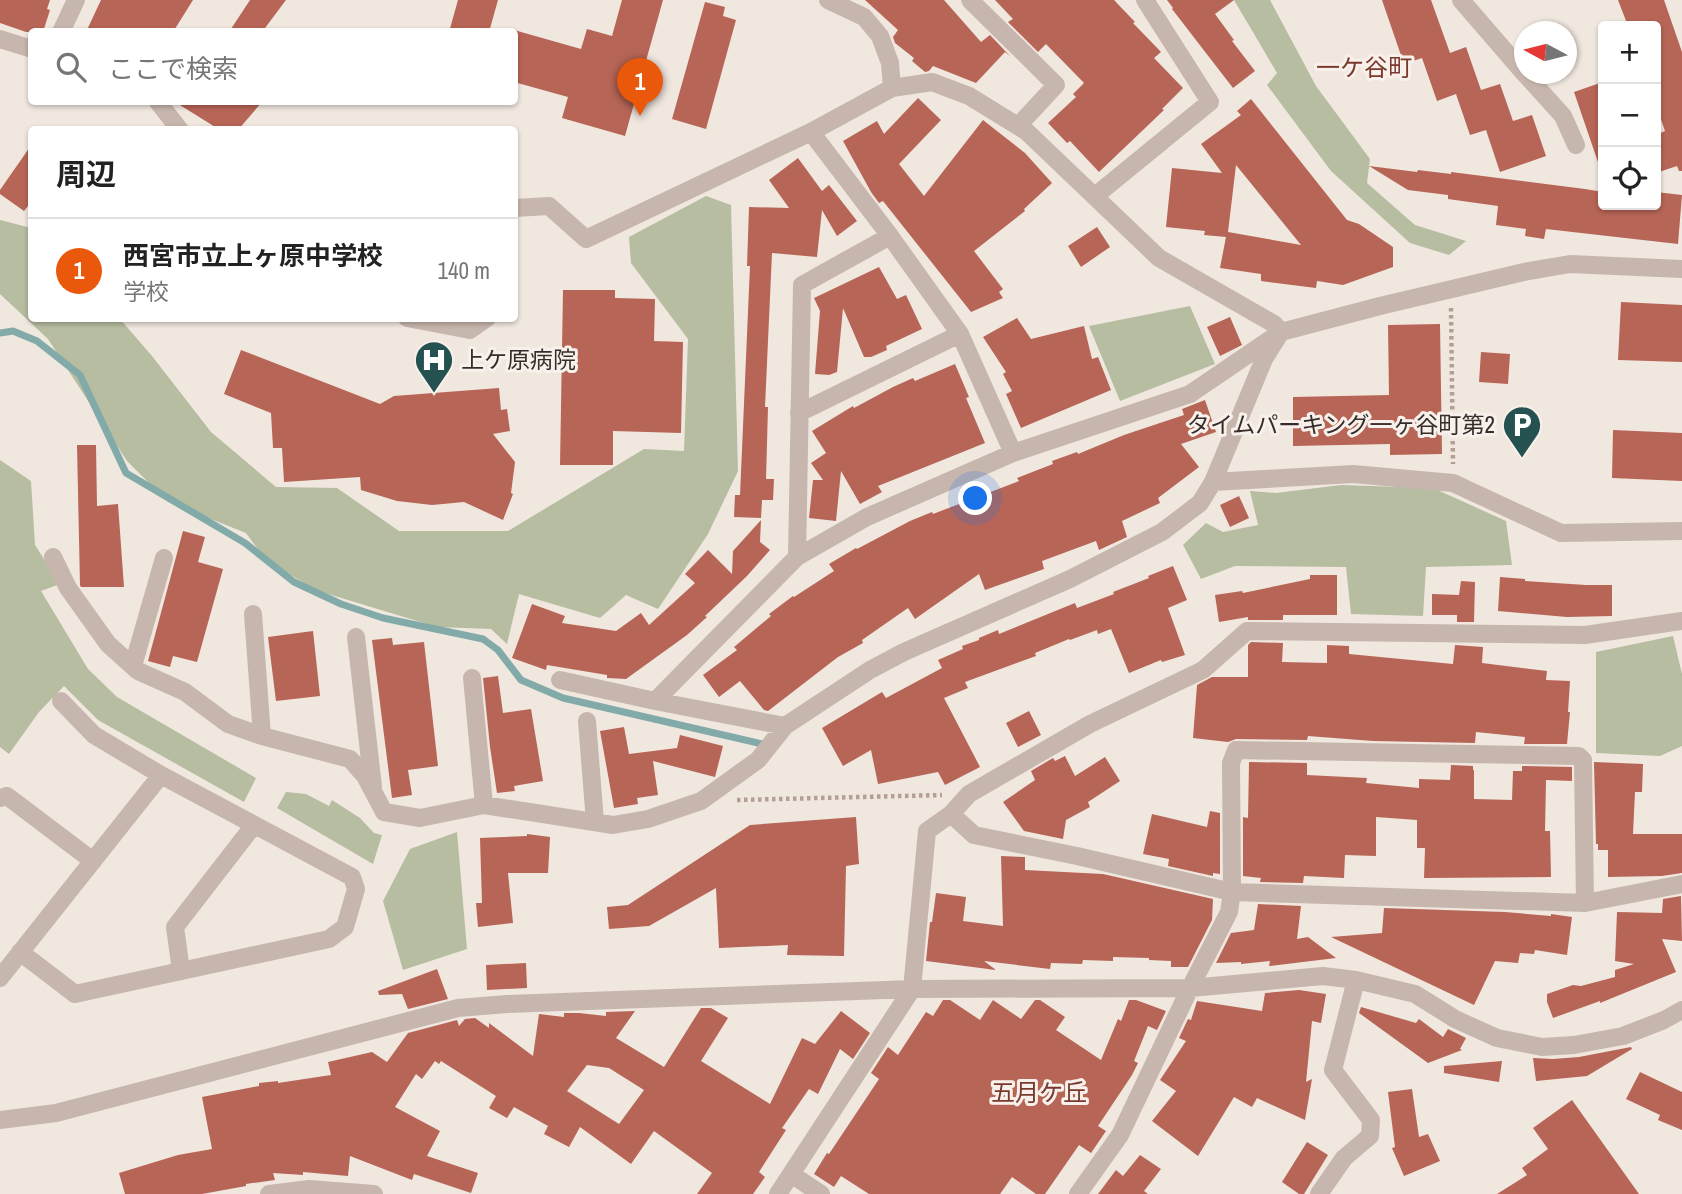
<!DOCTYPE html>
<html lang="ja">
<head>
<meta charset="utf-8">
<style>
	body { margin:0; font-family:"Archivo Narrow","Noto Sans JP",sans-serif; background:#f6f6f6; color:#222 }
	.controls { position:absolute; right:21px; top:21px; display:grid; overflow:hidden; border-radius:7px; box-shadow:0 2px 5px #0004 }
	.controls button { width:63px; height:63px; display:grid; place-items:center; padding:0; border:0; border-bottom:2px solid #e0e0e0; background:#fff; color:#222; font:35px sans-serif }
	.compass { position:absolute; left:1514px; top:21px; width:63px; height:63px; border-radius:50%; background:#fff; box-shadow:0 2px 5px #0004; rotate:277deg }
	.you { position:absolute; left:976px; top:499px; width:24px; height:24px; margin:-18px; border:5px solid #fff; border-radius:50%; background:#1a73e8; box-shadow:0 0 0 10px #1a73e833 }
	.badge { display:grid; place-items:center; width:46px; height:46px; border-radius:50%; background:#ea580c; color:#fff; font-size:23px; font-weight:700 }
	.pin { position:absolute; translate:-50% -58px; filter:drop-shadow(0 2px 4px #0008) }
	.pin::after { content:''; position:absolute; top:37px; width:24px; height:21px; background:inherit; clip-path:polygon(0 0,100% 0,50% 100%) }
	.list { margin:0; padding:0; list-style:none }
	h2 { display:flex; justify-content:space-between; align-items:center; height:91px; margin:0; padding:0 28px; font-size:30px }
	h2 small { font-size:23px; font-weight:400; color:#767676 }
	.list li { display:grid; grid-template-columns:46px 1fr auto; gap:21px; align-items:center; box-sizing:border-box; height:105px; padding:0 28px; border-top:2px solid #e0e0e0 }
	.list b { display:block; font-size:26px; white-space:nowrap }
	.list p { margin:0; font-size:23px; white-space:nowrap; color:#767676 }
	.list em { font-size:23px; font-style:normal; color:#767676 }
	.icon { flex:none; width:38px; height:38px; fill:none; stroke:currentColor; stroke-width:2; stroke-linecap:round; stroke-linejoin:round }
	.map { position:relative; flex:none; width:1682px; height:1194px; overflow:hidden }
	.search { position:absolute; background:#fff; box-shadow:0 2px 5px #0004; left:28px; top:28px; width:490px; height:77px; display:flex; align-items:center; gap:18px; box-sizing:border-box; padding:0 24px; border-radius:7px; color:#767676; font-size:26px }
	.panel { position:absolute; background:#fff; box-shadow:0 2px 5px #0004; left:28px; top:126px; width:490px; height:196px; border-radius:7px }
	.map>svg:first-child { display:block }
	.green { fill:#b6bda1 }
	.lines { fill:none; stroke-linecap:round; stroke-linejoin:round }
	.stream { stroke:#82aaa8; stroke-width:7 }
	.building { fill:#b76556; fill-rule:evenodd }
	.path { stroke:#b2a097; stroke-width:4.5; stroke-dasharray:3.5 3.5; stroke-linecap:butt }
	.minor { stroke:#c7b6ad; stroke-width:18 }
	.labels { text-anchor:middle; stroke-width:6; stroke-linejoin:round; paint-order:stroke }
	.poi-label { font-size:23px; fill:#362d2a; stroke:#f8f1eb; text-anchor:start }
	.neighbourhood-label { font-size:24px; fill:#7b392d; stroke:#f8f1eb }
</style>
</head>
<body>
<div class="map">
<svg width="1682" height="1194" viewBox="0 0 1682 1194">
	<rect width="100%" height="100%" fill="#f0e7df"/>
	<path class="green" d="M1234 0H1270L1316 86 1370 159 1367 183 1415 225 1466 241 1449 255 1410 243 1331 171 1267 85 1277 73Z
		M706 196 731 205 738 471 708 534 658 609 626 595 600 618 519 594 507 644 491 629 437 627 315 590 265 559 246 533 168 502 127 461 48 339 0 294V220L31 228 32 318 120 319 152 356 211 432 276 487 337 488 399 531H508L644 449 684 451 688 339 631 263 629 237Z
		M1190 306 1215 364 1120 401 1089 326Z
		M0 460 31 481 35 545 60 584 41 591 88 669 117 697 256 778 244 802 98 720 64 686 39 712 9 754 0 747Z
		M1341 485 1433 488 1506 521 1512 565 1426 567 1423 616 1351 614 1346 567 1235 566 1201 579 1183 545 1206 523 1223 532 1258 525 1250 491 1276 493Z
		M1673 636 1682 674V746L1660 756 1596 753V652Z
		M286 792 306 794 329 806 332 800 360 818 374 833 382 835 373 864 277 808Z
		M457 832 467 949 403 970 383 901 410 849Z"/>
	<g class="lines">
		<path class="stream" d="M0 333 13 331 37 341 80 375 126 473 245 543 294 582 341 604 383 618 483 639 498 650 521 680 563 698 767 745"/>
	</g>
	<path class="building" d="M0 0H50L47 9 50 10 43 32H26L0 23Z
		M101 0H193L173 32H86Z
		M250 0H286L262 32H229Z
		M458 0H498L489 32H449Z
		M622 0H663L625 136 562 118 568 97 514 82V30L581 49 587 29 612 36Z
		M865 0H944L981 42 990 35 1010 56 1005 52 976 83 933 66 929 71 925 72 912 61 914 58 895 43 893 37 898 30Z
		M995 0H1114L1135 22 1133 23 1161 52 1154 58 1183 88 1162 109 1164 110 1099 172 1070 141 1067 143 1048 123 1076 97 1073 94 1084 83 1046 44 1038 52 1008 22 1013 19Z
		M1167 0H1234L1215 14 1234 40 1232 41 1255 71 1233 88 1172 9 1173 8Z
		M1382 0H1431L1450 53 1466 47 1481 90 1500 84 1513 121 1532 115 1546 156 1500 172 1486 130 1470 135 1456 94 1437 101 1422 58 1404 64Z
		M1618 0H1664L1682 52V171H1679L1677 166 1656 173V135L1665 131 1656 105V26H1628Z
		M705 2 725 7 723 16 736 20 706 129 672 119Z
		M1600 83 1603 94V168H1600L1574 92Z
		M918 98 941 120 899 164 924 196 983 120 1025 153 1052 183 1024 209 1025 211 974 251 1003 289 999 292 1003 298 971 312 883 201 879 203 871 192 843 141 877 121 884 134Z
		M1251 99 1347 220 1359 224 1393 247V267L1343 285 1317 281 1316 288 1261 281V274L1220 268 1226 237 1204 235 1205 231 1166 227 1172 168 1222 173 1201 144 1241 115 1237 111ZM1236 165 1301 245 1228 232Z
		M175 102H262L238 130H220Z
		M32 144V201L24 211 0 194V190Z
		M798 158 822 191 829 185 857 221 837 236 822 210 817 257 772 253 765 407H768L766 479H774L773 500H762L761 518 734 517 735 495H740L750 266H747L749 207 789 208 769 180Z
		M1369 166 1417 172 1418 170 1451 174V172L1585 189 1603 192V205H1656V192L1682 195 1678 244 1546 229 1544 239 1525 236 1526 229 1496 225 1498 206 1448 199V195L1408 190Z
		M1097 227 1110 247 1081 267 1068 246Z
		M879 267 897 299 906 295 922 329 886 346 887 350 871 357H864L843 308 837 372 829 375 815 374 820 311 814 298Z
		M563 290H615V298L655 299 654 341 683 342 681 433 613 431V465H560Z
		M1621 302 1682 305V362L1618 360Z
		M1230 317 1242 345 1220 356 1207 327Z
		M1017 318 1031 339 1084 326 1092 359 1098 357 1111 390 1021 428 1006 394 1012 391 1003 374 1006 372 983 337Z
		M1440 324 1442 454 1390 455V444L1293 446V397L1389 395 1388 325Z
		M241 350 380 404 394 396 499 388 501 410 507 409 510 431 493 434 515 462 511 493 513 494 503 520 464 502 432 505 397 501 361 490 360 477 284 482 282 448H273L271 413 224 394Z
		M1481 352 1510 354 1508 384 1479 382Z
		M955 364 969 397 966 398 985 443 878 486 882 492 860 504 841 471 836 521 809 518 813 480H823L811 463 826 453 812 431 853 406 854 408 893 387 913 378 915 381Z
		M1205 400 1216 432 1181 444 1199 467 1158 498 1160 503 1122 521 1127 537 1099 550 1096 541 1042 561 1044 569 985 590 979 574 915 619 908 608 862 640 863 643 838 657 768 711 764 710 740 681 719 697 703 675 737 650 734 647 771 616 769 614 793 596 794 597 834 571 829 564 856 548 857 549 910 521 932 512 933 514 1019 481 1017 478 1053 464 1052 461 1077 452 1078 454 1124 435 1184 415 1182 409Z
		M1613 430 1682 433V481L1612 478Z
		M77 445H96L97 506 118 504 124 587H81L80 585Z
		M1239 496 1249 518 1230 527 1220 505Z
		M761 520 760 542 770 550 747 576 705 616 707 617 687 635 626 679 607 678V675L547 665 546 670 512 658 532 604 565 616 562 623 616 631 641 613 649 625 695 583 685 574 708 550 732 574 733 551Z
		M183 531 205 537 198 562 223 569 197 662 173 656 170 667 148 661Z
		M1173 566 1187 600 1168 608 1185 655 1162 662 1161 660 1129 673 1111 629 1098 634 1097 630 1070 640 1069 639 1035 653 1036 656 965 682 968 688 944 698 980 767 945 785 938 772 878 784 871 750 843 766 822 728 882 692 886 698 942 668 938 660 963 649 962 646 979 640V638L998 630 999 634 1075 603 1077 608 1114 594 1113 592 1149 578 1148 576Z
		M1310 575H1337V615H1283V620H1248V617L1219 622 1215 595 1242 591 1243 593 1310 579Z
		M1500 577 1525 579V581L1586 585H1612V616L1567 617 1498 611Z
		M1461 581 1475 582 1474 622H1457V615H1432V594L1459 595Z
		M313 631 320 696 276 701 268 637Z
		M392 638 393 645 424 642 438 766 408 770 412 795 392 798 372 640Z
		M1251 642 1283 643 1282 662 1327 663V645L1349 646V654L1453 664 1455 645 1483 647 1482 663 1547 671 1546 680 1570 681 1568 712H1570L1567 744H1524L1525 737 1476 732 1475 743 1373 741 1308 736 1307 740 1236 739 1228 742 1193 738 1197 685 1212 677H1248V645Z
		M498 676 503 713 531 709 543 781 514 786 515 791 497 793 490 747 483 678Z
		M1029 711 1041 735 1018 747 1006 723Z
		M624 727 629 754 677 748 680 735 723 746 715 777 653 761 658 795 637 798 638 804 614 808 600 731Z
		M1065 756 1075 776 1105 757 1120 781 1088 802 1090 807 1066 820 1063 839 1024 831 1003 802 1035 780 1031 771 1053 758 1055 761Z
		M1249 762 1307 763V775L1367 778 1366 783 1419 788V779L1450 780 1451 765 1473 766V770H1474V799L1512 800 1513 771H1522V766L1572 767V781L1546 780 1545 831H1550L1551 877 1424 878 1425 848H1417V820L1376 817V856L1345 855 1344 878 1304 876 1303 883 1260 882 1261 878 1243 876V817L1248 818Z
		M1594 762 1643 764 1642 792H1635L1633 834H1682V873L1662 876 1608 877V850H1598V844H1596Z
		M1210 811 1220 813V874L1213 873V876L1168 866 1169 859 1143 854 1152 814 1207 827Z
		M856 817 859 864 846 866 844 956 787 955 788 945 719 948 716 888 649 926 609 929 607 907 628 905 750 825Z
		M527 834 550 837 548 873H508L513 923 478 927 476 903H482L480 838 527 836Z
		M1001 856 1025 857V870L1103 874 1213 899 1212 920 1188 967H1171V961L1149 960V958L1113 957V961L1083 960 1082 964 1051 963 1050 969 984 961 996 970 926 961 930 922H932L936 893 966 897 963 921 1003 926Z
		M1681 896 1682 941 1662 939 1676 972 1600 1003V1001L1553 1018 1547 1002V994L1573 985 1581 986 1615 977V970L1634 964 1615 961 1617 912 1662 913 1663 899Z
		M1258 904 1301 906 1297 939 1308 937 1336 958 1269 966 1270 961 1241 964V962L1216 963 1231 933 1254 930Z
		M1384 908 1505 912 1551 916V914L1572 917 1567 955 1535 950 1534 954 1520 953 1518 963 1495 961 1474 1005 1331 937 1382 933Z
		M526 963 527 988 487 990 486 965Z
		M437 969 448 999 408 1009 402 994 379 995 378 991Z
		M1299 990 1326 994 1321 1023 1312 1021 1306 1082 1312 1079 1305 1120 1257 1098 1252 1107 1234 1097 1198 1156 1152 1121 1176 1091 1160 1080 1186 1041 1179 1038 1188 1019 1191 1020 1197 1001 1262 1011 1265 993Z
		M943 1000H950L980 1020 993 1000 1021 1019 1035 1000H1040L1065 1017 1056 1030 1101 1060 1118 1019 1121 1021 1129 1000H1136L1166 1011 1157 1030 1148 1026 1134 1061 1138 1063 1132 1075 1098 1126 1106 1131 1091 1153 1079 1145 1045 1194H1036L1012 1177 1000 1194H869L841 1176 834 1187 814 1174 827 1153 829 1154 879 1079 871 1073 888 1047 898 1055 926 1012 933 1016Z
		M1361 1007 1416 1023 1419 1019 1443 1037 1448 1029 1466 1038 1460 1049 1462 1050 1428 1063 1359 1013Z
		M701 1008H711L728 1018 701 1061 770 1104 802 1038 815 1044 841 1011 870 1033 853 1059 840 1049 818 1094 809 1089 782 1128 786 1130 759 1172 765 1177 753 1194H697L712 1173 654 1131 631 1164 580 1127 569 1147 544 1134 548 1126 514 1107 507 1118 489 1108 496 1096 441 1061 439 1064 435 1061 422 1079 416 1074 395 1107 440 1131 427 1156 478 1173 471 1193 414 1174 412 1180 350 1156 348 1176 303 1172V1175L273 1173 275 1180 246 1184V1186L202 1194H125L119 1173 178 1155 212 1149 202 1097 259 1086V1083L278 1081V1083L331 1075 328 1062 372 1052 387 1062 408 1033 457 1020 459 1026 465 1019 475 1018 489 1028V1023L533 1056 539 1014 564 1017V1013H579L606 1016V1012L635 1011 616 1038 664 1067ZM587 1065 609 1068 644 1090 619 1124 567 1091Z
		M1631 1047 1632 1049 1587 1076 1536 1081 1533 1058 1553 1059 1579 1057Z
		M1502 1061 1499 1082 1444 1073V1066Z
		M1640 1072 1682 1092V1130L1658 1120 1660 1115 1626 1099Z
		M1412 1089 1419 1137 1428 1134 1440 1161 1404 1176 1392 1148 1395 1147 1388 1092Z
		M1572 1100 1639 1194H1497L1527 1175 1522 1168 1548 1149 1533 1128Z
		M1307 1142 1328 1155 1304 1194H1299L1282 1182Z
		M1140 1155 1161 1169 1144 1191 1148 1194H1098L1116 1170 1123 1176Z"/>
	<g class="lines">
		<path class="path" d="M1451 308 1453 464
			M737 800 942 795"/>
		<path class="minor" d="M828 0 864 17 880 36 890 63 892 88
			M970 0 1056 85 1018 126
			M1461 0 1524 73
			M61 32 76 0
			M0 39 32 49
			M1525 74 1563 116 1576 145
			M158 102 180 130
			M811 132 890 236 960 334 1013 453
			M1095 196 1210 102 1145 0
			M514 208 549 206 586 239 811 132 892 88 932 82 969 96 1026 131 1159 258 1274 324 1281 332
			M407 318 470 330 487 318
			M799 413 960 334
			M1213 482 1353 474 1453 483 1561 533 1682 531
			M53 557 68 588 108 644 138 671 185 692 228 724 262 736 350 759 365 776 384 812 420 818 484 805 613 825 648 819 701 801 758 760 785 726 870 670 904 652 1070 579 1162 532 1200 503 1213 482 1264 359 1281 332
			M797 557 802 285 890 236
			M253 614 262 736
			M356 637 373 787
			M133 666 164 558
			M472 678 484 805
			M560 680 655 701
			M61 701 94 735 161 775
			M587 721 595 822
			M785 726 655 701 797 557 867 517 1013 453 1190 394 1281 332 1380 306 1524 272 1570 264 1682 269
			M0 798 7 796 93 861
			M951 814 974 835 1077 856 1232 892 1585 903 1682 884
			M181 971 175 927 254 825
			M0 978 161 775 352 877 356 889 345 927 329 939 75 994 20 952
			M0 1120 56 1113 458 1008 507 1004 912 989 1190 988 1323 976 1356 980 1415 994 1455 1019 1497 1038 1542 1047 1574 1045 1623 1036 1664 1020 1682 1010
			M791 1174 821 1194
			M269 1194 309 1189 374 1194
			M778 1194 912 989 927 831 951 814 969 794 1090 724 1203 670 1247 631 1585 635 1682 621
			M1078 1194 1120 1135 1190 988 1229 912 1232 892 1231 763 1236 750 1579 756 1583 760 1585 903
			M1319 1194 1344 1158 1370 1136 1371 1120 1333 1070 1356 980"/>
	</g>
	<defs>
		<g id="hospital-pin" transform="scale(2.0125)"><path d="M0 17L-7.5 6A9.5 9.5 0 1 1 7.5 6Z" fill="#255251" stroke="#f8f1eb"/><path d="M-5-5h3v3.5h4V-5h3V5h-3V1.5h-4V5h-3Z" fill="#fff"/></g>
		<g id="parking-pin" transform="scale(2.0125)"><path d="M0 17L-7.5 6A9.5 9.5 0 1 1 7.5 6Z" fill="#255251" stroke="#f8f1eb"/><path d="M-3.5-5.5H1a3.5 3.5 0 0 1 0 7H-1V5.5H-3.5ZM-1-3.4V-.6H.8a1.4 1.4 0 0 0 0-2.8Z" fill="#fff"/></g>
	</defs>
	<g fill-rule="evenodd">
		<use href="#hospital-pin" x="434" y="360"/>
		<use href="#parking-pin" x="1522" y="425"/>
	</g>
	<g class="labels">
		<g class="poi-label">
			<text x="461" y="368">上ケ原病院</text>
			<text x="1495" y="433" text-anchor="end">タイムパーキング一ヶ谷町第2</text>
		</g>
		<g class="neighbourhood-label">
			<text x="1364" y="76">一ケ谷町</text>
			<text x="1039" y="1101">五月ケ丘</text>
		</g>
	</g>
</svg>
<div class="controls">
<button>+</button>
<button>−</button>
<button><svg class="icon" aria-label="locate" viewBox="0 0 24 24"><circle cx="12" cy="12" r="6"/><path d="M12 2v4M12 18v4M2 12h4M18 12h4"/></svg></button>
</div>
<svg class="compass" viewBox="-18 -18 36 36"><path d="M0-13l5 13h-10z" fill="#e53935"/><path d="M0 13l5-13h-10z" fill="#767676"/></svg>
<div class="you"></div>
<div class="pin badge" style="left:640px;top:116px">1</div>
<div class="search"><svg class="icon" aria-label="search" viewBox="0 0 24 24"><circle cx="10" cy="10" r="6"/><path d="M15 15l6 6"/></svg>ここで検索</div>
<section class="panel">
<h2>周辺<small></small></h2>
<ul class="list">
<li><span class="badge">1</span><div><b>西宮市立上ヶ原中学校</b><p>学校</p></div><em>140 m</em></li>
</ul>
</section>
</div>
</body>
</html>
